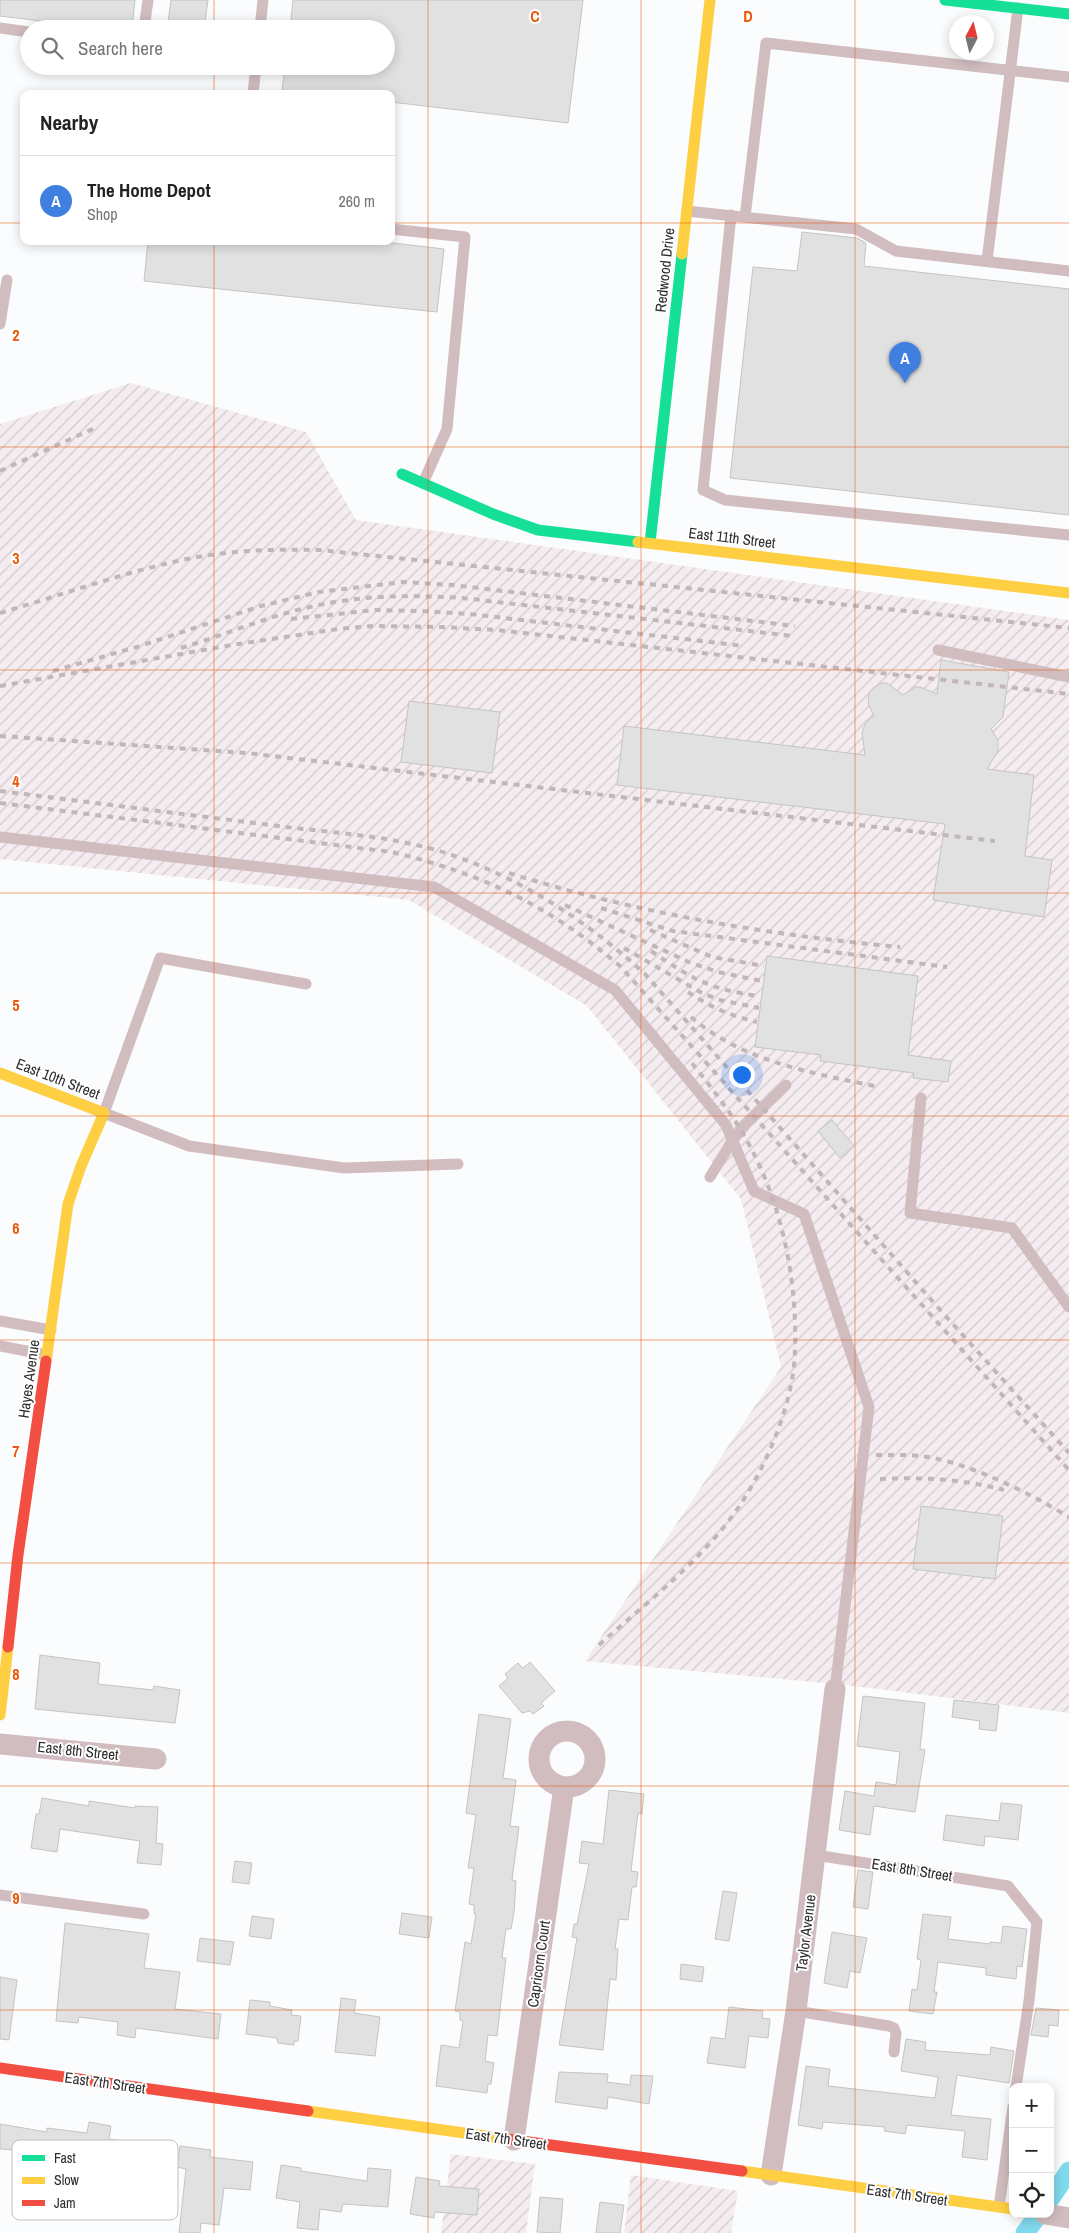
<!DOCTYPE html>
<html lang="en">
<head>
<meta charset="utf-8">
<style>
	body { margin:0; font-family:"Archivo Narrow",sans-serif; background:#f6f6f6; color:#222 }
	.controls { position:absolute; right:15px; bottom:15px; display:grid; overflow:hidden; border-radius:10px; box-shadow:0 2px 12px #0003 }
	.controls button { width:45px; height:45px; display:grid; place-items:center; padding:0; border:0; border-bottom:1px solid #e0e0e0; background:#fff; color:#222; font:25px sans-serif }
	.compass { position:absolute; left:949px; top:15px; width:45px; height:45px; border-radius:50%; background:#fff; box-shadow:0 2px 12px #0003; rotate:7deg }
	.you { position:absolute; left:741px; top:1074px; width:18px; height:18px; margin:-12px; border:4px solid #fff; border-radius:50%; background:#1a73e8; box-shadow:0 0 0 8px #1a73e833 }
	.badge { display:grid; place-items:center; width:32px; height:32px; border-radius:50%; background:#757577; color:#fff; font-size:16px; font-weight:700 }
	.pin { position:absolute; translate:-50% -41px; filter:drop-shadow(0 1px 2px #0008) }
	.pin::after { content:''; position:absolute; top:26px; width:18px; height:15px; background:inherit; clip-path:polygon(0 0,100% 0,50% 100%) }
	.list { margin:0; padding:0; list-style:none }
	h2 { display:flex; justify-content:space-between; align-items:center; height:65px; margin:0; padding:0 20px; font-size:21px }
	h2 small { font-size:16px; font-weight:400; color:#767676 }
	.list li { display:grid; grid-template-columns:32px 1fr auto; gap:15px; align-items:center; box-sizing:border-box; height:90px; padding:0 20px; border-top:1px solid #e0e0e0 }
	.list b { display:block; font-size:19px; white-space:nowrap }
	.list p { margin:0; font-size:16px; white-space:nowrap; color:#767676 }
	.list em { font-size:16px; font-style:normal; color:#767676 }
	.icon { flex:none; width:28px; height:28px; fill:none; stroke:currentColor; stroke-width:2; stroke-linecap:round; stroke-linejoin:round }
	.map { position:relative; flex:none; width:1069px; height:2233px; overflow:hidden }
	.search { position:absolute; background:#fff; box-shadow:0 2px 12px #0003; left:20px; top:20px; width:375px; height:55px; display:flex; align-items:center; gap:12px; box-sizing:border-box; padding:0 18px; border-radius:28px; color:#767676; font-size:19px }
	.panel { position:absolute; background:#fff; box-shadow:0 2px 12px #0003; left:20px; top:90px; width:375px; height:155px; border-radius:10px }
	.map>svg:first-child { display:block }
	.industrial { fill:url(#industrial-furrows) }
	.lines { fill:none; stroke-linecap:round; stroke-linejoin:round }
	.canal { stroke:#80daed; stroke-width:19 }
	.building { fill:#e1e1e2; stroke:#c5c4c4 }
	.lane { stroke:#d1bdc0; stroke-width:11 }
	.street { stroke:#d1bdc0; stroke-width:21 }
	.fast { stroke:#16e098; stroke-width:11 }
	.slow { stroke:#ffcf43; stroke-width:11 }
	.jam { stroke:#f24e42; stroke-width:11 }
	.rail { stroke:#c2b6b8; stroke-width:4; stroke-dasharray:6 6; stroke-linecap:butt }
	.grid { fill:none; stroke:#e8590c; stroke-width:1; stroke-opacity:0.55 }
	.labels { text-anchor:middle; stroke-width:4; stroke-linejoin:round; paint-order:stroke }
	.street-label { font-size:15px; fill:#2d2d2f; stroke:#fff }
	.key { fill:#fff; stroke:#c0c0c1; stroke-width:1 }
	.key-label { font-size:14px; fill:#2d2d2f }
	.grid-label { font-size:16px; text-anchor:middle; font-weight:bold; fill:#e8590c; stroke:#fff; stroke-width:4; stroke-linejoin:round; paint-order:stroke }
</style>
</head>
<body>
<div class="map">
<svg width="1069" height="2233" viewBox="0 0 1069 2233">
	<defs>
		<pattern id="industrial-furrows" width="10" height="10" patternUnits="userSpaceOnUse" patternTransform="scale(1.25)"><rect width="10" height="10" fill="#f4ecf0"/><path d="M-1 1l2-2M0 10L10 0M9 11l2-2" fill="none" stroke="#d2cbce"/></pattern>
	</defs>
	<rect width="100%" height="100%" fill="#fbfcfd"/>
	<path class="industrial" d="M131 383 306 432 356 520 1069 620V1713L846 1685 585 1661 781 1367 741 1199 587 1006 409 900 0 859V424Z
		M451 2154 535 2164 526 2233H441Z
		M631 2175 738 2191 731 2233H624Z"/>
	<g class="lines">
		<path class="canal" d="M1050 2199 1069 2171
			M1025 2233 1039 2214"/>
	</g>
	<path class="building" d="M0 0H135L132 29H105L0 16Z
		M171 0H208L204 29H167Z
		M293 0H583L568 123 391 102V94H318L282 90 285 66H386V29H290Z
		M802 232 857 238 866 243 864 266 1069 289V515L730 478 753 267 797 271Z
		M148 241H376L444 249 437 312 144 281Z
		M941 660 1009 672 1003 717 991 729 998 740V751L987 769 1034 775 1025 856 1052 860 1044 917 933 900 945 824 617 785 624 726 865 755 862 732 866 722 874 716 868 703 869 693 872 689 881 683H887L903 695 915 687H920L937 694Z
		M409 701 500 712 492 773 401 762Z
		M767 956 918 976 908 1055 951 1061 948 1082 913 1078 914 1073 820 1061 821 1055 755 1047Z
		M832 1120 854 1146 840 1158 818 1131Z
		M921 1506 1003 1516 995 1579 913 1569Z
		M40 1655 100 1663 98 1684 153 1690 154 1686 180 1690 175 1723 35 1709Z
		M530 1662 555 1691 541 1703 544 1706 533 1714 530 1711 522 1713 499 1686 508 1678 505 1674 518 1663 523 1668Z
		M863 1696 925 1703 920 1749 925 1750 915 1812 874 1806 870 1835 839 1830 845 1791 874 1796 876 1782 896 1785 900 1752 857 1746Z
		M954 1700 999 1705 996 1731 979 1729 980 1721 952 1717Z
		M479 1714 511 1719 503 1778 516 1780 510 1826 519 1827 512 1880 516 1881 514 1912 511 1929H506L502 1958H506L497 2036 488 2035 485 2061 494 2063 491 2084H488L487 2093 436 2086 441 2045 459 2048 463 2021 460 2020V2012L455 2011 465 1942 471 1944 476 1914H474V1905L469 1904 474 1868H468L476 1815 466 1813Z
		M609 1790 644 1794 642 1814 638 1813 631 1871 638 1872 636 1887H632L628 1920 619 1919 615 1949H618L616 1980 610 1979 603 2050 559 2045 577 1938 572 1937 574 1924H577L589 1864 579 1863 582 1841 603 1844Z
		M42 1798 89 1806V1801L135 1808V1806L158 1807 156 1843 163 1844 161 1865 137 1863 140 1841 60 1829 57 1852 31 1848 36 1814H39Z
		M1001 1803 1022 1805 1018 1840 985 1836 984 1846 943 1840 946 1815 999 1821Z
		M235 1861 252 1863 249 1884 232 1882Z
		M858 1870 873 1872 868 1909 853 1907Z
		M723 1891 737 1893 729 1941 715 1939Z
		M402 1913 432 1917 429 1938 399 1934Z
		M923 1914 951 1917 948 1939 990 1944V1942L1001 1943 1003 1926 1027 1929 1022 1967 1017 1966 1016 1979 986 1975V1968L938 1962 934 1992H937L933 2014 909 2011 912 1989 917 1990 921 1960 917 1959Z
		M252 1916 274 1919 271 1939 249 1936Z
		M65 1923 149 1934 144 1968 180 1972 175 2009 221 2014 218 2039 136 2028 135 2038 117 2035 118 2022 79 2017 78 2023 56 2021Z
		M832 1932 867 1938 860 1973 850 1971 847 1988 824 1983Z
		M200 1938 234 1942 230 1965 197 1961Z
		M681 1964 704 1967 702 1982 680 1979Z
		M0 1977 17 1980 9 2040 0 2039Z
		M341 1998 356 2000 354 2013 380 2017 375 2056 335 2052Z
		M250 2000 270 2002V2006L292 2010 291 2015 301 2016 298 2041H294V2045L278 2043 277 2038 246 2034Z
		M729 2007 763 2011 762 2018 770 2019 768 2038 749 2036 745 2068 707 2063 711 2037 725 2039Z
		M1036 2008 1059 2010 1058 2026 1049 2025 1048 2037 1031 2035Z
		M906 2039 926 2042 925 2050 990 2055 991 2047 1014 2051 1009 2083 957 2075 951 2115 991 2119 987 2160 962 2157 965 2131 907 2125 905 2134 884 2131 885 2127 823 2122 822 2129 798 2125 806 2066 830 2069 828 2086 935 2098 938 2077 901 2071Z
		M559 2072 608 2074 607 2082 630 2085 631 2075 653 2076 649 2104 608 2097 607 2109 555 2102Z
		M89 2122 111 2126 109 2139 151 2145 147 2171 58 2156 57 2163 32 2160 33 2151 0 2149V2124L47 2132V2128L87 2133Z
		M180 2146 211 2150 210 2157 253 2162 250 2190 224 2188 219 2225 201 2223 200 2233H179L186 2169 177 2167Z
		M281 2165 301 2168V2171L367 2181 368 2168 391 2170 388 2207 343 2204 341 2212 320 2209 318 2230 297 2228 300 2202 276 2198Z
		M416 2177 440 2181 439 2186 479 2189 477 2215 435 2212 434 2218 410 2214Z
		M540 2197 563 2199 560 2233 537 2232Z
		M600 2202 624 2205 620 2233H596Z"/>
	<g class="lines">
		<path class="lane" d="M0 28 29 32
			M144 29 148 0
			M260 29 263 0
			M253 94 256 66
			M687 211 856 229 896 251 1069 271
			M731 215 703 490 725 500 1069 535
			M745 217 766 43 1069 77
			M391 229 465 237 447 429 423 483
			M987 261 1018 8
			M0 324 7 280
			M938 650 1069 677
			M0 837 434 887 615 990 726 1125 754 1191 804 1214 869 1407 835 1689
			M306 984 160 958 104 1113 189 1146 344 1168 458 1164
			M921 1098 910 1213 1012 1228 1069 1307
			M710 1177 732 1141 746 1124 786 1085
			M0 1321 51 1330
			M0 1346 47 1355
			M816 1855 1008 1886 1037 1922 1029 2001 1016 2087
			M0 1895 144 1914
			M796 2011 889 2026 894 2028 896 2033 894 2052
			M999 2207 1013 2107"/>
		<path class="street" d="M539 1759a28 28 0 1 1 56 0a28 28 0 1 1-56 0Z
			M0 1744 156 1759
			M514 2140 564 1787
			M771 2175 796 2011 835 1689
			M1045 2214 1069 2218"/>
		<path class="fast" d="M945 0 1069 14
			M402 474 493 514 538 530 638 542
			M650 543 682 254"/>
		<path class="slow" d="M682 254 710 0
			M638 542 1069 593
			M0 1073 104 1113 81 1166 68 1204 46 1361
			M0 1715 8 1647
			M308 2111 507 2139
			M742 2171 1013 2209"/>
		<path class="jam" d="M8 1647 18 1555 46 1361
			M0 2068 308 2111
			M507 2139 742 2171"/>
		<path class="rail" d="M0 471 97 427
			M0 613C62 595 124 572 187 559 231 550 275 549 320 550L1069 628
			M291 619 375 610 421 611 470 614 744 646
			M181 648C228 634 275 613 324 604 370 595 415 595 462 598L793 636
			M53 671 140 646 261 606 319 592 403 582 453 585 795 626
			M0 686 232 645 338 629 374 626 442 627 497 630 1069 694
			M0 736 247 753 995 841
			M0 791C93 803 185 814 278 826 334 833 393 836 446 853 521 878 587 921 645 974L942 1312 1069 1453
			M0 803 392 852C483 874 550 906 621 967L1069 1470
			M509 873C636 913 768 935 900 947
			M565 905 691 963 718 972 762 981
			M601 908 673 931 947 967
			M650 930 712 957 764 966
			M624 948 702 993 720 1000 759 1008
			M651 951C691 978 710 990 760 996
			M688 992C710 1007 731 1016 757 1022
			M691 1017C744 1062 812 1073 879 1087
			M876 1455C897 1455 918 1454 938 1459 981 1469 1031 1494 1069 1517
			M880 1479C922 1477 963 1479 1004 1490
			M599 1645C646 1603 699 1563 736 1511 766 1468 794 1403 795 1350 797 1284 784 1215 755 1156 738 1121 715 1092 691 1062"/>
	</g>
	<path class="grid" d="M214 0V29M428 0V2233M641 0V2233M855 0V2233M214 66V94M0 223H24M391 223H1069M214 241V2233M0 447H1069M0 670H1069M0 893H1069M0 1116H1069M0 1340H1069M0 1563H1069M0 1786H1069M0 2010H1069"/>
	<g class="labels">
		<g class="street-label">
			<text transform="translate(665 270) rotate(-84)" y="5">Redwood Drive</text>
			<text transform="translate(732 538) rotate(7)" y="5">East 11th Street</text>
			<text transform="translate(58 1079) rotate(21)" y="5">East 10th Street</text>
			<text transform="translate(29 1379) rotate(-82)" y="5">Hayes Avenue</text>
			<text transform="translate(78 1751) rotate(6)" y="5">East 8th Street</text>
			<text transform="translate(912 1870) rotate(9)" y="5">East 8th Street</text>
			<text transform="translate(806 1933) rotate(-83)" y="5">Taylor Avenue</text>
			<text transform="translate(539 1964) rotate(-82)" y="5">Capricorn Court</text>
			<text transform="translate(105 2083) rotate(8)" y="5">East 7th Street</text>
			<text transform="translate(506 2139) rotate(8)" y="5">East 7th Street</text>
			<text transform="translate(907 2195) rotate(8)" y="5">East 7th Street</text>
		</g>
	</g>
	<rect x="12" y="2140" width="166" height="80" rx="8" class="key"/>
	<rect x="22" y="2155" width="23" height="6" fill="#16e098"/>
	<rect x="22" y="2177" width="23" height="7" fill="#ffcf43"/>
	<rect x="22" y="2200" width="23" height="6" fill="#f24e42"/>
	<g class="key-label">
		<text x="54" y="2163">Fast</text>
		<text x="54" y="2185">Slow</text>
		<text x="54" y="2208">Jam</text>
	</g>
	<g class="grid-label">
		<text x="535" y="22">C</text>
		<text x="748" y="22">D</text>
		<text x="16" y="341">2</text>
		<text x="16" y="564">3</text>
		<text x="16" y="787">4</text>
		<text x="16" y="1011">5</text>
		<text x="16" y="1234">6</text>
		<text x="16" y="1457">7</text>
		<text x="16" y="1680">8</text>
		<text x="16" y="1904">9</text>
	</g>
</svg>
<div class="controls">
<button>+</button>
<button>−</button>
<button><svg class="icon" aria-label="locate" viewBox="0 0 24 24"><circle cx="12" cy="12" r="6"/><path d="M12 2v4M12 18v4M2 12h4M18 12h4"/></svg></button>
</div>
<svg class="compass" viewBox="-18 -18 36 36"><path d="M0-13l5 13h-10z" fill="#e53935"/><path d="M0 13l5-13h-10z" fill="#767676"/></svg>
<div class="you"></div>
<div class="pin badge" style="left:905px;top:383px;background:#3f7fe0">A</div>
<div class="search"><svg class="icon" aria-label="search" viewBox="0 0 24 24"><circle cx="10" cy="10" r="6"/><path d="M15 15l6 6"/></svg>Search here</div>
<section class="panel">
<h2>Nearby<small></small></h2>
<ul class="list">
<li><span class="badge" style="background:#3f7fe0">A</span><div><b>The Home Depot</b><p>Shop</p></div><em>260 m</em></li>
</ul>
</section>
</div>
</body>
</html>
